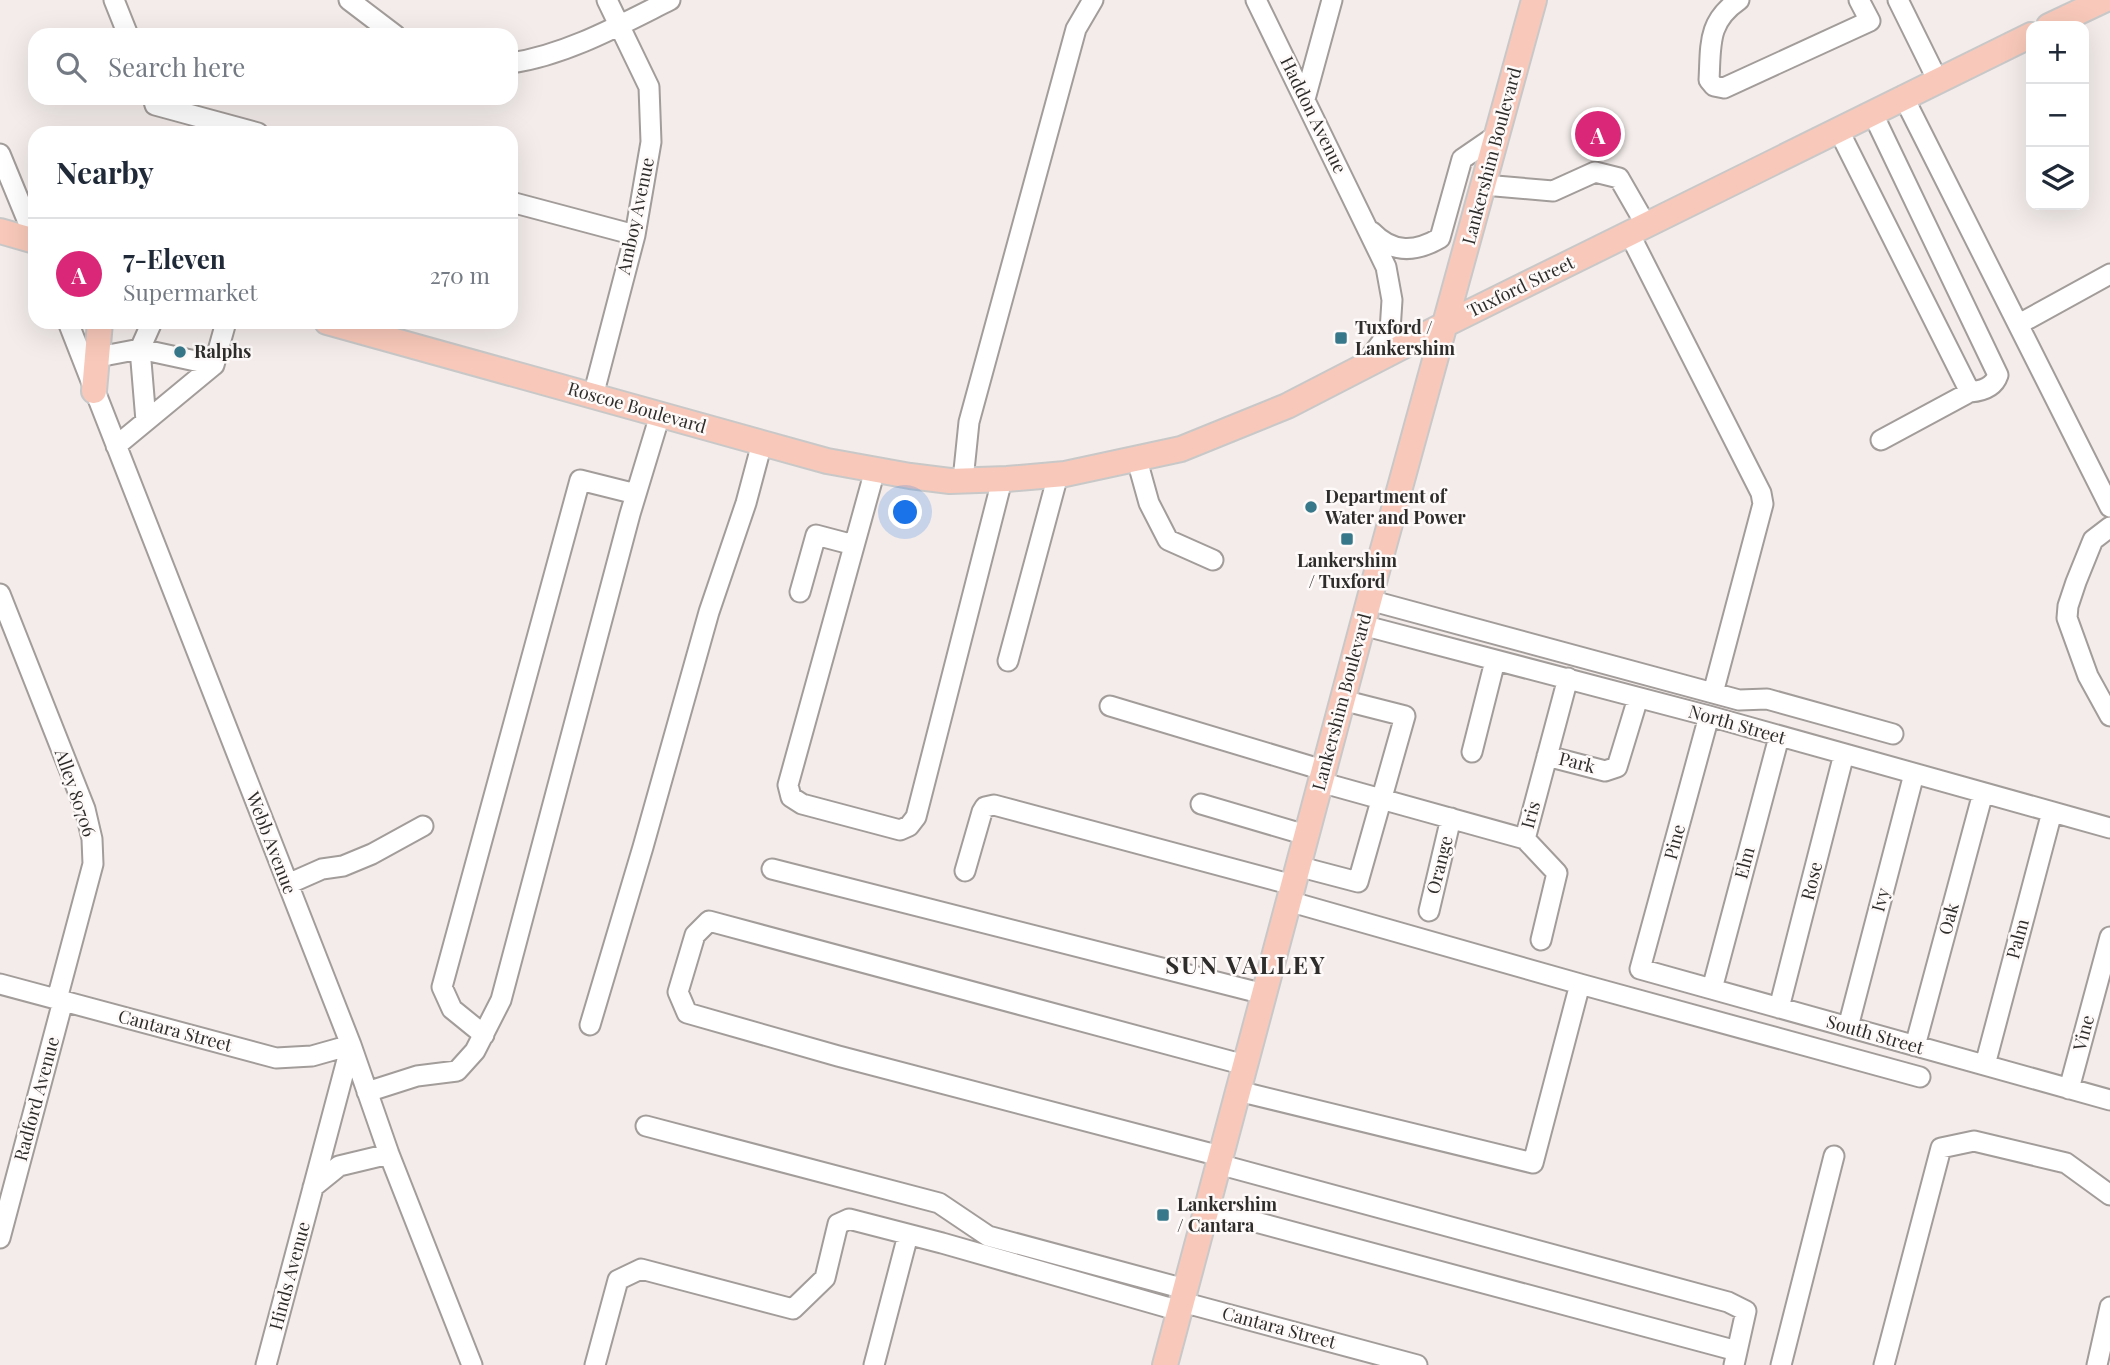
<!DOCTYPE html>
<html lang="en">
<head>
<meta charset="utf-8">
<style>
	body { margin:0; font-family:"Playfair Display",serif; background:#f6f6f7; color:#1f2937 }
	.controls { position:absolute; right:21px; top:21px; display:grid; overflow:hidden; border-radius:14px; box-shadow:0 7px 28px #0002 }
	.controls button { width:63px; height:63px; display:grid; place-items:center; padding:0; border:0; border-bottom:2px solid #e0e1e3; background:#fff; color:#1f2937; font:35px sans-serif }
	.you { position:absolute; left:906px; top:513px; width:24px; height:24px; margin:-18px; border:5px solid #fff; border-radius:50%; background:#1a73e8; box-shadow:0 0 0 10px #1a73e833 }
	.badge { display:grid; place-items:center; width:46px; height:46px; border-radius:50%; background:#db2777; color:#fff; font-size:23px; font-weight:700 }
	.pin { position:absolute; translate:-50% -50%; border:4px solid #fff; box-shadow:0 2px 7px #0006 }
	.list { margin:0; padding:0; list-style:none }
	h2 { display:flex; justify-content:space-between; align-items:center; height:91px; margin:0; padding:0 28px; font-size:30px }
	h2 small { font-size:23px; font-weight:400; color:#747a83 }
	.list li { display:grid; grid-template-columns:46px 1fr auto; gap:21px; align-items:center; box-sizing:border-box; height:112px; padding:0 28px; border-top:2px solid #e0e1e3 }
	.list b { display:block; font-size:26px; white-space:nowrap }
	.list p { margin:0; font-size:23px; white-space:nowrap; color:#747a83 }
	.list em { font-size:23px; font-style:normal; color:#747a83 }
	.icon { flex:none; width:38px; height:38px; fill:none; stroke:currentColor; stroke-width:2; stroke-linecap:round; stroke-linejoin:round }
	.map { position:relative; flex:none; width:2110px; height:1365px; overflow:hidden }
	.search { position:absolute; background:#fff; box-shadow:0 7px 28px #0002; left:28px; top:28px; width:490px; height:77px; display:flex; align-items:center; gap:18px; box-sizing:border-box; padding:0 24px; border-radius:21px; color:#747a83; font-size:26px }
	.panel { position:absolute; background:#fff; box-shadow:0 7px 28px #0002; left:28px; top:126px; width:490px; height:203px; border-radius:21px }
	.map>svg:first-child { display:block }
	.lines { fill:none; stroke-linecap:round; stroke-linejoin:round }
	.minor-casing { stroke:#a29c9a; stroke-width:23 }
	.major-casing { stroke:#c9c8c8; stroke-width:28 }
	.minor { stroke:#fff; stroke-width:19 }
	.major { stroke:#f8c9ba; stroke-width:24 }
	.poi-dot { fill:#37788b; stroke:#fefaf9; stroke-width:2.5 }
	.labels { text-anchor:middle; stroke-width:5; stroke-linejoin:round; paint-order:stroke }
	.street-label { font-size:18px; fill:#2f2d2c; stroke:#fefaf9 }
	.poi-label { font-size:18px; font-weight:bold; fill:#2f2d2c; stroke:#fefaf9; text-anchor:start }
	.district-label { font-size:24px; font-weight:bold; letter-spacing:2px; fill:#2f2d2c; stroke:#fefaf9 }
</style>
</head>
<body>
<div class="map">
<svg width="2110" height="1365" viewBox="0 0 2110 1365">
	<rect width="100%" height="100%" fill="#f3ecea"/>
	<g class="lines">
		<g class="minor-casing">
			<path id="minor" d="M114 0 128 35
				M349 0 395 35
				M1256 0 1386 267 1392 300 1390 331 1366 363
				M1739 0C1707 22 1711 45 1709 80L1714 86 1724 88 1870 21 1859 0
				M1898 0 1937 79
				M511 63C566 55 620 25 670 0
				M1903 96 2110 507
				M153 98 155 105 258 133
				M1305 99 1332 0
				M1872 112 1998 375C1994 387 1982 391 1970 392
				M1838 129 1970 392 1881 440
				M0 154 35 239
				M1484 185 1553 191 1595 172 1619 178 1646 225
				M511 202 635 235
				M1372 232C1393 254 1416 252 1440 238L1462 159 1497 135
				M1629 233 1761 493 1763 504 1713 693
				M68 322 351 1045 389 1154 472 1365
				M2019 324 2110 274
				M98 357 140 349 214 365
				M593 396 635 235 651 142 649 87 607 0
				M146 421 140 349 152 322
				M116 446 214 365 226 322
				M1137 460 1149 503 1168 540 1213 560
				M875 470 788 785 791 797 802 804 900 830 909 826 916 817 1002 480
				M963 480 969 422 1076 29 1093 0
				M2110 527 2093 540 2076 582 2068 606 2067 618 2088 676 2110 716
				M800 592 816 535 854 545
				M0 594 85 809 92 839 93 864 57 999
				M1369 600 1739 700 1767 699 1893 734
				M1362 625 1709 716 2110 828
				M1008 661 1058 475
				M1110 706 1323 770
				M1709 716 1640 969 2110 1100
				M1472 752 1495 661
				M1547 756 1605 771 1617 767 1638 698
				M1320 782 1525 839
				M1201 804 1306 835
				M1525 839 1568 678
				M1525 839 1557 873 1541 940
				M1297 866 1358 882 1405 716 1342 700
				M772 869 1264 994
				M965 871 982 812 985 807 994 805 1293 885
				M288 884 322 869 343 866 372 854 423 826
				M1429 911 1451 818
				M0 984 276 1058 312 1056 351 1045
				M1580 984 1920 1077
				M1712 989 1779 737
				M1779 1008 1844 754
				M590 1025 643 847 709 612 746 503 762 443
				M1848 1027 1914 774
				M484 1035 452 1009 442 987 580 480 636 494
				M1915 1046 1983 793
				M1985 1065 2052 812
				M2069 1089 2110 937
				M1238 1091 1533 1163 1580 984 1288 901
				M367 1092 417 1076 457 1071 475 1051 501 1000 630 514 660 415
				M646 1126 939 1203 988 1236 1185 1289
				M1220 1156 838 1056 687 1013 678 992 695 935 709 921 1245 1065
				M1218 1164 1728 1302 1746 1311 1734 1365
				M313 1187 339 1166 389 1154
				M1207 1209 1737 1351
				M0 1238 63 1001
				M1182 1302 1417 1365
				M266 1365 351 1045
				M595 1365 618 1280 641 1269 793 1309 825 1278 838 1224 849 1219 942 1243 1180 1311
				M874 1365 908 1235
				M1781 1365 1834 1156
				M1884 1365 1941 1148 1974 1141 2066 1163 2110 1195
				M2097 1365 2110 1307"/>
		</g>
		<g class="major-casing">
			<path id="major" d="M2049 26 2104 0
				M0 231 35 241
				M327 322 827 461 910 476 950 481 1007 479 1065 474 1181 449 1287 406 1446 324 2031 35
				M94 391 100 322
				M1165 1365 1377 571 1534 0"/>
		</g>
		<use href="#minor" class="minor"/>
		<use href="#major" class="major"/>
	</g>
	<g class="poi-dot">
		<rect x="1334" y="331" width="14" height="14" rx="3.5"/>
		<circle cx="180" cy="352" r="7"/>
		<circle cx="1311" cy="507" r="7"/>
		<rect x="1340" y="532" width="14" height="14" rx="3.5"/>
		<rect x="1156" y="1208" width="14" height="14" rx="3.5"/>
	</g>
	<g class="labels">
		<g class="street-label">
			<text transform="translate(1313 115) rotate(64)" y="6">Haddon Avenue</text>
			<text transform="translate(1492 156) rotate(-75)" y="6">Lankershim Boulevard</text>
			<text transform="translate(636 216) rotate(-78)" y="6">Amboy Avenue</text>
			<text transform="translate(1521 287) rotate(-26)" y="6">Tuxford Street</text>
			<text transform="translate(637 408) rotate(16)" y="6">Roscoe Boulevard</text>
			<text transform="translate(1342 702) rotate(-75)" y="6">Lankershim Boulevard</text>
			<text transform="translate(1737 725) rotate(16)" y="6">North Street</text>
			<text transform="translate(1577 763) rotate(14)" y="6">Park</text>
			<text transform="translate(75 793) rotate(71)" y="6">Alley 80706</text>
			<text transform="translate(1531 815) rotate(-75)" y="6">Iris</text>
			<text transform="translate(1675 842) rotate(-75)" y="6">Pine</text>
			<text transform="translate(271 843) rotate(69)" y="6">Webb Avenue</text>
			<text transform="translate(1745 863) rotate(-75)" y="6">Elm</text>
			<text transform="translate(1440 865) rotate(-76)" y="6">Orange</text>
			<text transform="translate(1812 881) rotate(-76)" y="6">Rose</text>
			<text transform="translate(1881 900) rotate(-75)" y="6">Ivy</text>
			<text transform="translate(1949 919) rotate(-75)" y="6">Oak</text>
			<text transform="translate(2018 939) rotate(-75)" y="6">Palm</text>
			<text transform="translate(175 1031) rotate(15)" y="6">Cantara Street</text>
			<text transform="translate(2084 1033) rotate(-75)" y="6">Vine</text>
			<text transform="translate(1875 1035) rotate(16)" y="6">South Street</text>
			<text transform="translate(37 1099) rotate(-75)" y="6">Radford Avenue</text>
			<text transform="translate(290 1276) rotate(-75)" y="6">Hinds Avenue</text>
			<text transform="translate(1279 1328) rotate(15)" y="6">Cantara Street</text>
		</g>
		<g class="poi-label">
			<text x="1355" y="334">Tuxford /<tspan x="1355" dy="21">Lankershim</tspan></text>
			<text x="194" y="358">Ralphs</text>
			<text x="1325" y="503">Department of<tspan x="1325" dy="21">Water and Power</tspan></text>
			<text x="1347" y="567" text-anchor="middle">Lankershim<tspan x="1347" dy="21">/ Tuxford</tspan></text>
			<text x="1177" y="1211">Lankershim<tspan x="1177" dy="21">/ Cantara</tspan></text>
		</g>
		<g class="district-label">
			<text x="1246" y="974">SUN VALLEY</text>
		</g>
	</g>
</svg>
<div class="controls">
<button>+</button>
<button>−</button>
<button><svg class="icon" aria-label="layers" viewBox="0 0 24 24"><path d="M12 4l9 5-9 5-9-5zM3 14l9 5 9-5"/></svg></button>
</div>
<div class="you"></div>
<div class="pin badge" style="left:1598px;top:134px">A</div>
<div class="search"><svg class="icon" aria-label="search" viewBox="0 0 24 24"><circle cx="10" cy="10" r="6"/><path d="M15 15l6 6"/></svg>Search here</div>
<section class="panel">
<h2>Nearby<small></small></h2>
<ul class="list">
<li><span class="badge">A</span><div><b>7-Eleven</b><p>Supermarket</p></div><em>270 m</em></li>
</ul>
</section>
</div>
</body>
</html>
